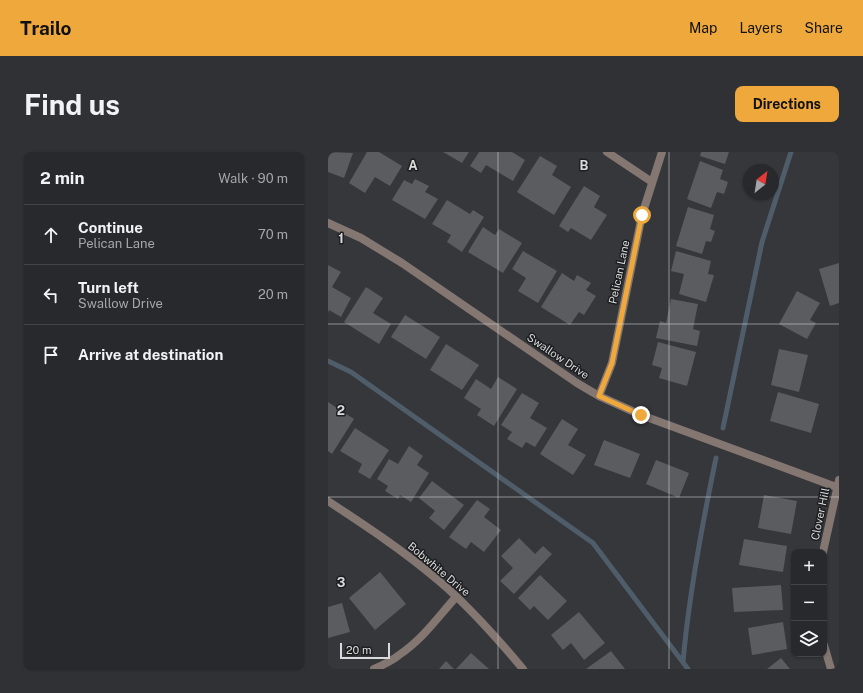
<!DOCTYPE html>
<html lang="en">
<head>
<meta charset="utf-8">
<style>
	body { margin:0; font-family:"Public Sans",sans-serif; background:#303134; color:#f1f3f6 }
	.controls { position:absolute; right:12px; bottom:12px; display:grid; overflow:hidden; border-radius:8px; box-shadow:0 1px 3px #0004 }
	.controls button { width:36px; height:36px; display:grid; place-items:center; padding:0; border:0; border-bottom:1px solid #444548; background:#28292c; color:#f1f3f6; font:20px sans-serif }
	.compass { position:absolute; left:415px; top:12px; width:36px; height:36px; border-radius:50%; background:#28292c; box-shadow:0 1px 3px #0004; rotate:30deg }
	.scale { position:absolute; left:12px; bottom:10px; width:50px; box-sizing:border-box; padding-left:4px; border:2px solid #d9dadc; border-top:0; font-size:11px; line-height:14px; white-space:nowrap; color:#d9dadc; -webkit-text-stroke:3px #1d1e1f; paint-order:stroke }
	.stop { position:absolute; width:12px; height:12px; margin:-9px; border:3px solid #eea83c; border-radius:50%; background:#fff }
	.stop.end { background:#eea83c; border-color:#fff; box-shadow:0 1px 4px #0008 }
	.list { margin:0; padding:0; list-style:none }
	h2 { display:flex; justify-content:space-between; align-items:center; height:52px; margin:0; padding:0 16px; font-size:17px }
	h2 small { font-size:13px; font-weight:400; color:#a5a6a9 }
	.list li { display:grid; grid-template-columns:26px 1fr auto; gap:12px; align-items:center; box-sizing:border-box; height:60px; padding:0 16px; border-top:1px solid #444548 }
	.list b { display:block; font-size:15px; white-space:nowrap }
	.list p { margin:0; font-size:13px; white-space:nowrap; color:#a5a6a9 }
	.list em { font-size:13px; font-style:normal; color:#a5a6a9 }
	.icon { flex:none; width:22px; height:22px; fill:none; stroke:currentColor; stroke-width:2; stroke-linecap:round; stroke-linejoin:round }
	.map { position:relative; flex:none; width:511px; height:517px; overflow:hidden; border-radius:8px }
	header { display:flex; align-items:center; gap:24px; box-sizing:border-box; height:56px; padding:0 20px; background:#eea83c; color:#111 }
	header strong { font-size:19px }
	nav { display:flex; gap:22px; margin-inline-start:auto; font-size:14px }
	.intro { display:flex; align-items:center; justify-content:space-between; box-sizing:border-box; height:96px; padding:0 24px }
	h1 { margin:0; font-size:28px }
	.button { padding:10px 18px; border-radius:8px; background:#eea83c; color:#111; font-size:14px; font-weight:700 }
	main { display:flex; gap:24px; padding:0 24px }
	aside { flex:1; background:#28292c; border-radius:8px; box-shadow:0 1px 3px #0004 }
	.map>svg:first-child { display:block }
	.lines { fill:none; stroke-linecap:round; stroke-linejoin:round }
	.stream { stroke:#4f5d6a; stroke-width:5 }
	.building { fill:#5a5c60 }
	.minor { stroke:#847671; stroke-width:8 }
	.route { stroke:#eea83c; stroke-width:5 }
	.grid { fill:none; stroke:#d9dadc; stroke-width:1; stroke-opacity:0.55 }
	.labels { text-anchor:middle; stroke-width:3; stroke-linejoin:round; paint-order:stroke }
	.street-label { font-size:11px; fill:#d9dadc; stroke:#1d1e1f }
	.grid-label { font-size:13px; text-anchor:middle; font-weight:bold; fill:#d9dadc; stroke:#1d1e1f; stroke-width:3; stroke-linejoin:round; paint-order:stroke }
</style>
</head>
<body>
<header>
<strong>Trailo</strong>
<nav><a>Map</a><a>Layers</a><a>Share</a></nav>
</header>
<div class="intro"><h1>Find us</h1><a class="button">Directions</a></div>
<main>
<aside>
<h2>2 min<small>Walk · 90 m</small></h2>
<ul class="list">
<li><svg class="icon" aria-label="ahead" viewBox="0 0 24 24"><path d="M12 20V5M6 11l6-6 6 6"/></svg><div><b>Continue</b><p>Pelican Lane</p></div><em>70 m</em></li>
<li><svg class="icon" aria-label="left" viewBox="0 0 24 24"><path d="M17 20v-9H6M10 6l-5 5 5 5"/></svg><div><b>Turn left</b><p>Swallow Drive</p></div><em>20 m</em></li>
<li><svg class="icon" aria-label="arrive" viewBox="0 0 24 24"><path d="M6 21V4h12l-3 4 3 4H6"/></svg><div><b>Arrive at destination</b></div></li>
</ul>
</aside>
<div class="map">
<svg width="511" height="517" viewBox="0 0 511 517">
	<rect width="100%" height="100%" fill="#35373a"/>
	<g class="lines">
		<path class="stream" d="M0 209 23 220 265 391 360 517
			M395 276 434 90 463 0
			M355 510C361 441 374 373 388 306"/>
	</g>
	<path class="building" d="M0 0 25 1 16 26 0 20Z
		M39 0H51L74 14 62 34 47 25 37 41 21 31Z
		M115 0H141L134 11Z
		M151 0H184L197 8 185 29 158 13 153 21 142 14Z
		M373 0H401L397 12 372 4Z
		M212 4 229 14 224 23 243 35 226 63 189 40Z
		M372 9 395 18 392 27 400 30 396 42 389 40 383 56 359 47Z
		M87 27 101 34 97 40 110 47 97 67 64 48 76 28 84 32Z
		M256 34 272 44 266 55 279 63 263 88 243 76 240 80 231 74Z
		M119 48 142 62 145 58 156 65 134 100 119 90 123 83 104 72Z
		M360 55 386 63 382 77 387 79 383 90 378 89 374 102 348 94Z
		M155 75 167 83 171 77 194 91 175 121 140 100Z
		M195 99 229 119 210 151 190 139 198 126 184 117Z
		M348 99 383 109 380 122 386 123 378 150 351 142 356 122 343 119Z
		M511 111V151L502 154 491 117Z
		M0 113 13 120 4 135 23 146 13 165 1 158 0 161Z
		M234 121 246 129 249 123 263 131 258 138 268 144 256 163 251 160 242 173 213 155Z
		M38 135 55 146 45 161 63 172 51 192 16 170Z
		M469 139 492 151 482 168 488 171 479 187 451 172Z
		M343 147 370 152 365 177 372 179 369 194 328 186 332 169 338 171Z
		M77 163 112 185 98 207 63 185Z
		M330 190 368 200 359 234 331 226 334 216 324 213Z
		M118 192 151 213 134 238 102 218Z
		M451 197 480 203 471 240 443 233Z
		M170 225 189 237 166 274 149 263 153 257 136 246 148 227 163 237Z
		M450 240 491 252 483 281 442 269Z
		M194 241 211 251 202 266 219 276 207 295 198 290 194 296 179 287 184 280 173 273Z
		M0 250 26 267 4 302 0 299Z
		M234 267 250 277 240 293 258 303 245 323 212 302Z
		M27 276 61 298 42 327 30 320 34 312 12 299Z
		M276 288 312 302 302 326 266 313Z
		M81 294 95 304 89 313 101 321 83 350 72 343 70 347 57 339 60 334 49 327 61 307 70 312Z
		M328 308 361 321 351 346 318 332Z
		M104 329 136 353 116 378 101 366 107 359 91 346Z
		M436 343 469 349 463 382 430 376Z
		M149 348 162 357 156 365 173 378 156 400 143 390 138 397 121 385Z
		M191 386 207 402 215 394 224 402 186 442 172 429 185 416 173 404Z
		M416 387 459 394 455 420 411 413Z
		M52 420 78 452 47 478 21 446Z
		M212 423 239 449 220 468 206 454 202 458 190 446Z
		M453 433 455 458 406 460 404 436Z
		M14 451 22 480 0 486V455Z
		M251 460 277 491 256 508 243 491 235 498 223 483Z
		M455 470 459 497 424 503 420 476Z
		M283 499 297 517H258Z
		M143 501 161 517H128Z
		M453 506 462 517H439Z
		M118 509 126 517H111Z"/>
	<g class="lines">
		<path class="minor" d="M279 0 324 30
			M0 71 33 86 74 111 249 231 271 244 313 263 511 336
			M271 244 284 211 314 63 334 0
			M0 349C38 374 76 399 111 429 142 455 169 486 195 517
			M495 400 511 328
			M496 493 503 517
			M46 517C55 513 64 509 71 503 94 488 110 465 128 445"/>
	</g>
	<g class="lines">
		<path class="route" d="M313 263 271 244 284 211 314 63"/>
	</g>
	<path class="grid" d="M170 0V517M341 0V517M0 172H511M0 345H511"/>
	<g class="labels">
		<g class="street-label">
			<text transform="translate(291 120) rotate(-78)" y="4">Pelican Lane</text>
			<text transform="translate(230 204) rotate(34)" y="4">Swallow Drive</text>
			<text transform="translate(492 362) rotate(-78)" y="4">Clover Hill</text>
			<text transform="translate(111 417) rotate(40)" y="4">Bobwhite Drive</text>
		</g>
	</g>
	<g class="grid-label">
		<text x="85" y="18">A</text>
		<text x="256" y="18">B</text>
		<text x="13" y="91">1</text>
		<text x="13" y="263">2</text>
		<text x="13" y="435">3</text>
	</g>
</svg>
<div class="controls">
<button>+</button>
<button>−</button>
<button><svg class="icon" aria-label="layers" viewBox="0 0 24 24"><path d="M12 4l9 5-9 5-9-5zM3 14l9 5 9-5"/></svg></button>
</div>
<svg class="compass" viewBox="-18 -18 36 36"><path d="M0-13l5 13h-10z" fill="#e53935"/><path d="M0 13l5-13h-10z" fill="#a5a6a9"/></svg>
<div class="scale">20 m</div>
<div class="stop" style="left:314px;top:63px"></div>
<div class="stop end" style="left:313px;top:263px"></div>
</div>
</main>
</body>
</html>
